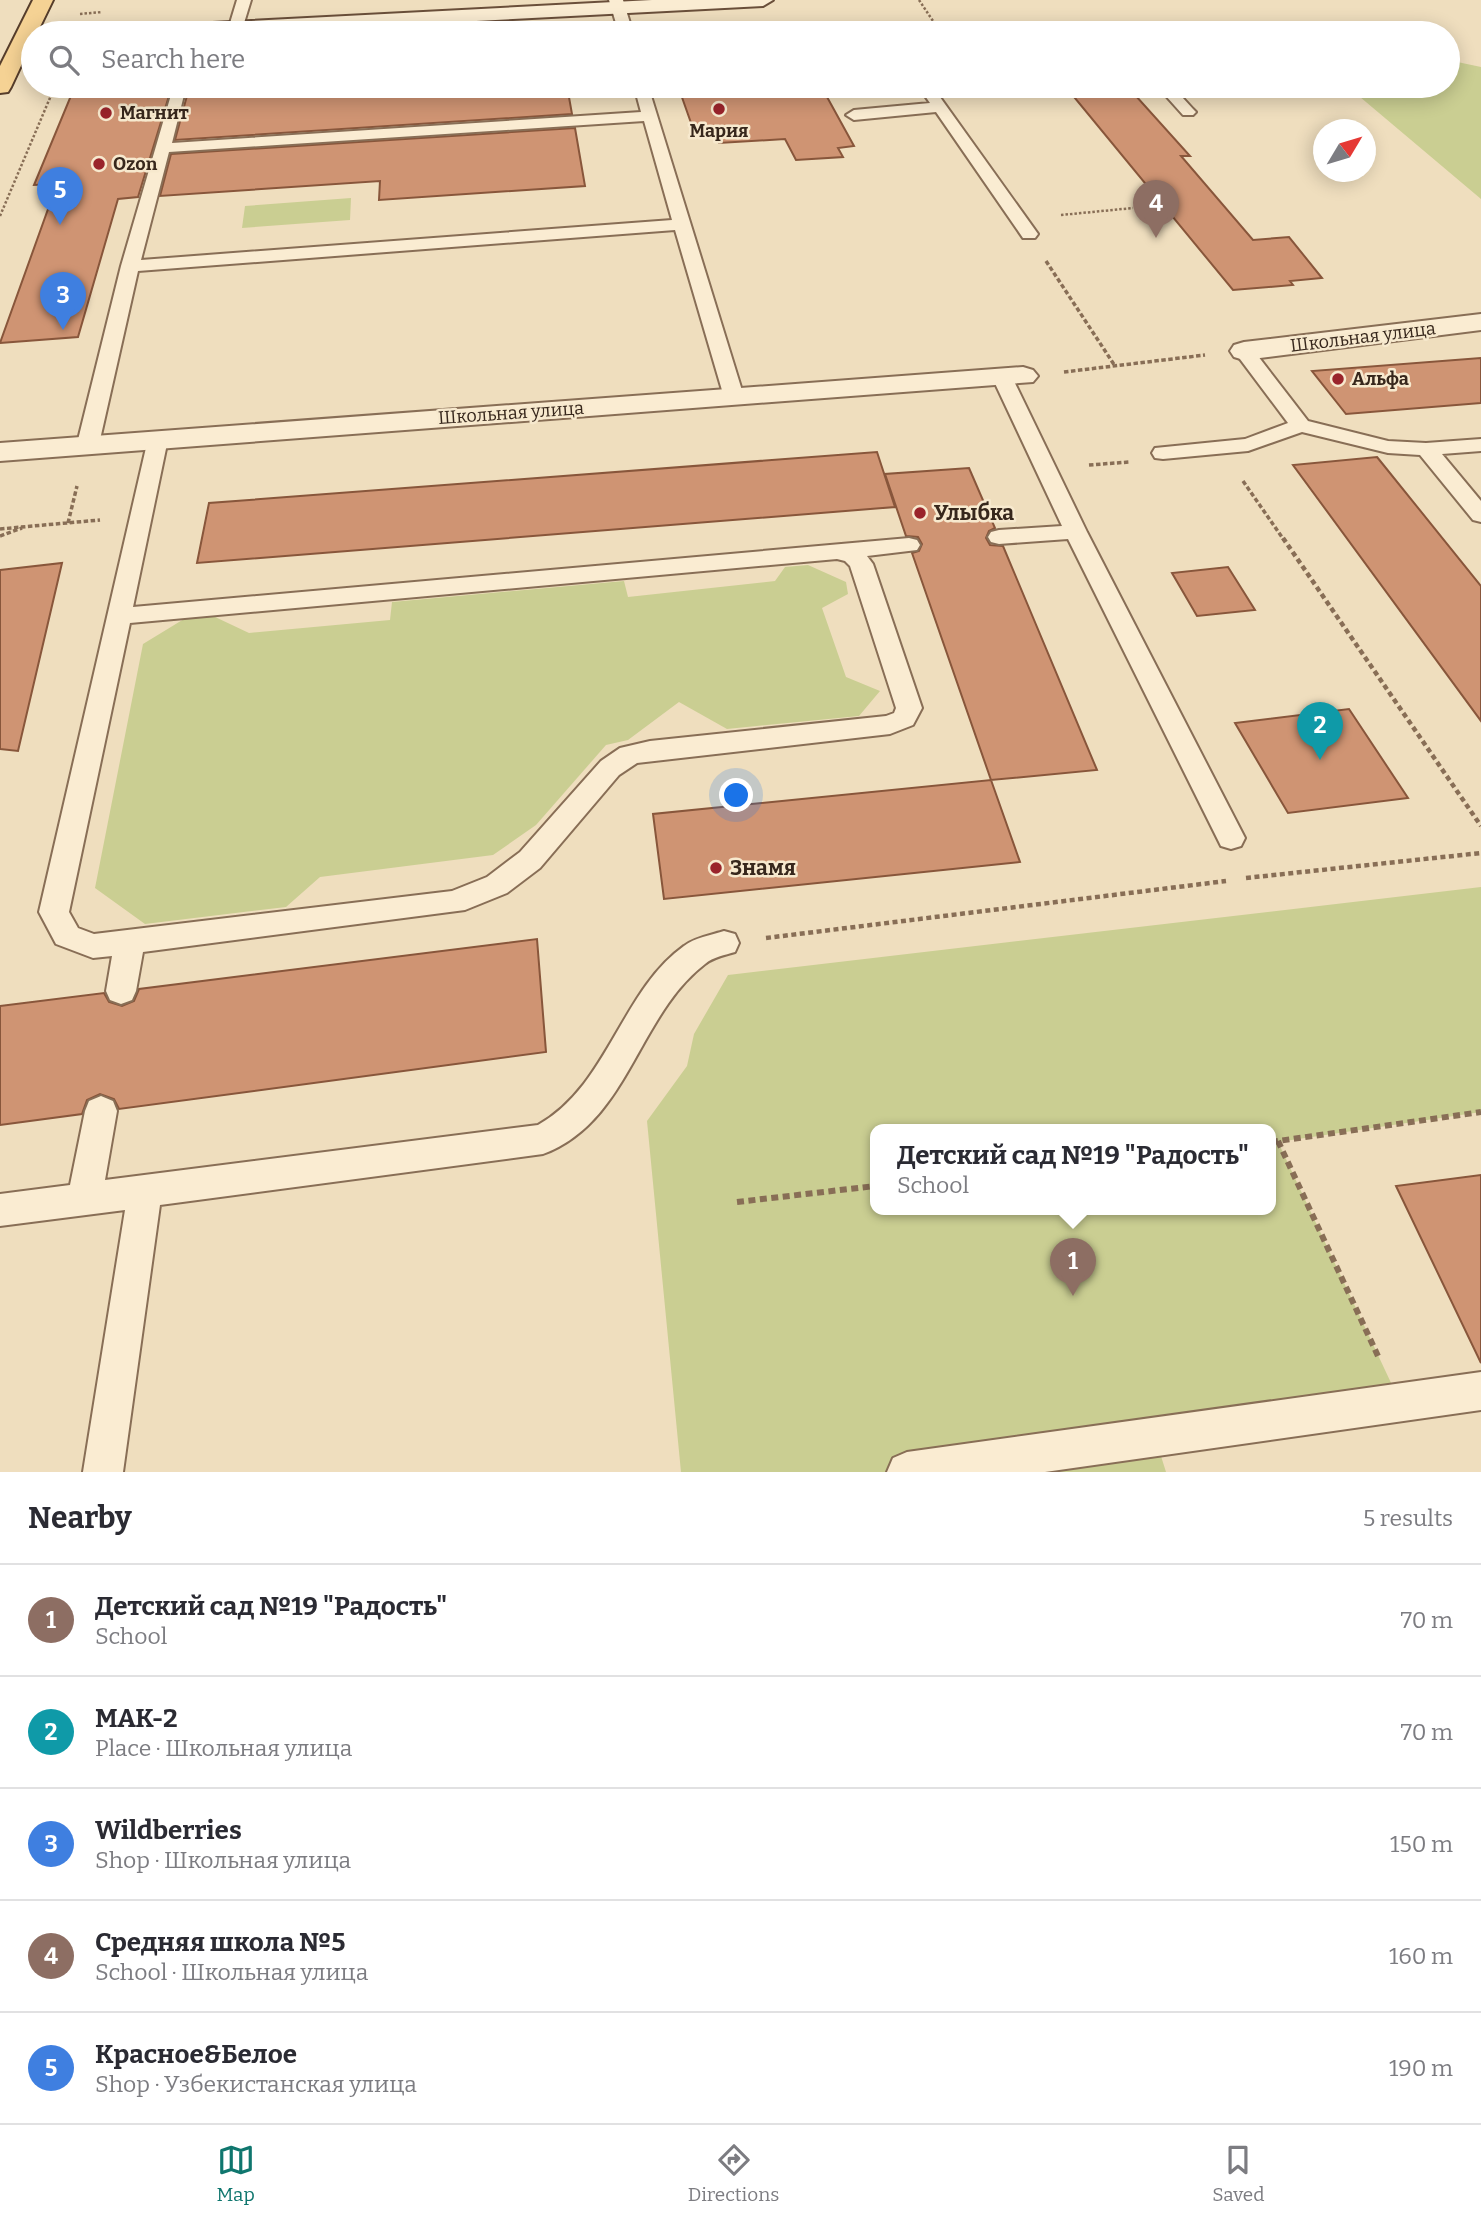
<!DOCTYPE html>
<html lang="en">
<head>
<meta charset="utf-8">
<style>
	body { margin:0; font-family:Bitter,serif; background:#f2f2f3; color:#2b2b33 }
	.compass { position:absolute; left:1313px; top:119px; width:63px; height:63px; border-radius:50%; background:#fff; box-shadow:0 4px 18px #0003; rotate:52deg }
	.you { position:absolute; left:737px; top:796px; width:24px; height:24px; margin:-18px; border:5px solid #fff; border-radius:50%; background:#1a73e8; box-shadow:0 0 0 10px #1a73e833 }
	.badge { display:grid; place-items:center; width:46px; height:46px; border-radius:50%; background:#0f766e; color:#fff; font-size:23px; font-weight:700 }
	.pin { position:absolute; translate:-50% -58px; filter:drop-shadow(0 2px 4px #0008) }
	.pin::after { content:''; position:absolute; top:37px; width:24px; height:21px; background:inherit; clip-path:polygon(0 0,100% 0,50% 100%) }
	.popup { position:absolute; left:870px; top:1124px; width:406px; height:91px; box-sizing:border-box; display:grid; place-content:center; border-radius:14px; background:#fff; filter:drop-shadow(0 2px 5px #0005); font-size:23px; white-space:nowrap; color:#7c7c81 }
	.popup b { font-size:26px; color:#2b2b33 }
	.popup::after { content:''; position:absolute; left:50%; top:100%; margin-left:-14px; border:14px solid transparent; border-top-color:#fff }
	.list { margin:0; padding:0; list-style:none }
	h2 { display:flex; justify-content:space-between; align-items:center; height:91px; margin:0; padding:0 28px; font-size:30px }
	h2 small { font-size:23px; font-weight:400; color:#7c7c81 }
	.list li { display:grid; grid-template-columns:46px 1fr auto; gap:21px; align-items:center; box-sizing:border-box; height:112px; padding:0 28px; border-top:2px solid #e1e1e2 }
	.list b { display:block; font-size:26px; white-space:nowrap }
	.list p { margin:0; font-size:23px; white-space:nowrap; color:#7c7c81 }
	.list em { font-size:23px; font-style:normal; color:#7c7c81 }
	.icon { flex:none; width:38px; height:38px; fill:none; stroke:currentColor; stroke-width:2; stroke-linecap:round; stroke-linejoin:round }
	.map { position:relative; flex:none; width:1481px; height:1472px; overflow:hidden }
	.search { position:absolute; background:#fff; box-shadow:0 4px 18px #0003; left:21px; right:21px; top:21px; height:77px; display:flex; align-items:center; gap:18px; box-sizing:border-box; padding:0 24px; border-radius:38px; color:#7c7c81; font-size:26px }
	.sheet { height:651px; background:#fff }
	nav { display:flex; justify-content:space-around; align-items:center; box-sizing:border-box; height:98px; border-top:2px solid #e1e1e2; background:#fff; font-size:19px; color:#7c7c81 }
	nav a { display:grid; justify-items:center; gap:4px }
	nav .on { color:#0f766e }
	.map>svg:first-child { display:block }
	.green { fill:#cace92; fill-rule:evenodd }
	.building { fill:#cf9473; stroke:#88563b; stroke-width:2 }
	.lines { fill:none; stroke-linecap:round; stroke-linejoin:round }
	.lane-casing { stroke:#886e56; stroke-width:4 }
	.street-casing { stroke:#886e56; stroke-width:4 }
	.secondary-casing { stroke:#6a4f3a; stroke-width:4 }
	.primary-casing { stroke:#563d2b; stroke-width:4 }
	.path-far3 { stroke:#886e56; stroke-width:2.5; stroke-dasharray:2.5 2; stroke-linecap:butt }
	.path-far2 { stroke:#886e56; stroke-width:3.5; stroke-dasharray:4.5 2.5; stroke-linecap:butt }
	.path-far1 { stroke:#886e56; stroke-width:4.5; stroke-dasharray:5 3.5; stroke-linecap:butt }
	.path { stroke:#886e56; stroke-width:6; stroke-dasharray:7 4.5; stroke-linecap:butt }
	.lane { fill:#faecd2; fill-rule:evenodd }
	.street { fill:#faecd2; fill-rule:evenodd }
	.secondary { fill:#faecd2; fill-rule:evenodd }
	.primary { fill:#f5d294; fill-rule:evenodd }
	.poi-dot { fill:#9a242b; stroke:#f7e9ce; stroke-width:2.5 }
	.labels { text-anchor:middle; stroke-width:5; stroke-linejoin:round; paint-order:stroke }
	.far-poi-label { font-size:18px; font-weight:bold; fill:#37271c; stroke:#f7e9ce; text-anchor:start }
	.far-street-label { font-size:18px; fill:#37271c; stroke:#f7e9ce }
	.poi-label { font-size:21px; font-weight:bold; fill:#37271c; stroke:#f7e9ce; text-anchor:start }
</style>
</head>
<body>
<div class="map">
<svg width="1481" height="1472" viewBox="0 0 1481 1472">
	<rect width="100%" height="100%" fill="#efdebe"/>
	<path class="green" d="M1448 60 1481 67V199L1347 86H1448Z
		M351 198 350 220 242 228 245 206Z
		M808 565 846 582 848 594 822 608 846 677 880 691 859 716 727 729 679 702 628 740 606 745 536 825 493 855 320 877 286 907 145 924 95 888 143 644 184 619 213 616 249 633 390 620 392 602 624 581 628 597 775 581 785 567Z
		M1481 887V1112L1278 1142 1400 1402 1155 1437 1166 1472H681L647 1121 687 1066 694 1034 728 975ZM875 1130H1271V1210H875Z"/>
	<path class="building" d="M75 86H172L138 197 118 199 78 337 0 343 57 184 34 185Z
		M184 86H567L572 114 175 140 188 92Z
		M678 86H821L854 146 838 148 843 157 796 160 785 139 719 143 717 136 696 137Z
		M1065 86H1127L1190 156H1181L1253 240 1289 237 1322 278 1290 281 1293 285 1233 290Z
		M575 128 585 186 379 200 380 181 160 196 171 154Z
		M1481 358V403L1346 414 1312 371Z
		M877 452 895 507 197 563 209 503Z
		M1377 457 1481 586V721L1293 465Z
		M969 468 995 528 989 531 986 538 990 545 1003 546 1097 770 991 780 912 553 919 551 922 544 918 537 906 536 885 474Z
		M62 563 18 751 0 749V570Z
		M1228 567 1255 610 1197 616 1172 573Z
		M1349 709 1408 798 1288 813 1235 723Z
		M991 780 1020 862 664 899 653 814Z
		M537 939 546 1052 119 1109 114 1099 100 1094 87 1100 82 1114 0 1125V1006L104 993 109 1002 122 1006 134 1001 139 989Z
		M1481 1175V1363L1396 1186Z"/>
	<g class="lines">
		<g class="lane-casing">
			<path id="lane" d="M237 0H251L241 33H227Z
				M609 0H623L633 33H619Z
				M634 86H648L744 397 741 401H727L724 397 675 230 138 271 99 444 95 448H81L77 444 121 266 173 88H183L185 91 172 143 641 112ZM644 121 672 220 141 260 169 152Z
				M918 86H932L1038 234 1035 238H1023L936 112 854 120 846 115 854 110 930 103Z
				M1157 86H1172L1193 109 1196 112 1193 115H1183Z
				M1244 345 1251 347 1308 421 1388 441 1426 443 1481 439V451L1442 454 1481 501V522L1473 520 1420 455 1388 453 1302 432 1248 451 1163 459 1155 458 1152 453 1155 448 1245 439 1288 423 1234 351Z
				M1002 371 1009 373 1012 377 1087 532 1245 838 1241 846 1231 849 1221 846 1068 539 999 544 991 542 988 537 991 532 999 530 1062 526 992 377 995 373Z
				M158 433 165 435 168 439 133 607 909 538 917 540 920 545 917 550 867 556 873 564 922 708 913 725 890 734 637 763 619 775 540 868 507 893 465 910 143 952 136 991 132 1000 121 1004 110 1000 106 991 112 956 93 958 56 944 39 912 148 439 151 435ZM837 559 845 561 850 566 896 708 894 713 886 716 650 741 620 748 601 761 520 852 487 877 452 891 94 934 78 928 69 912 130 623Z
				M724 931 735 934 739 943 735 952C725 955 713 957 705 964 637 1016 629 1122 543 1154L160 1205 123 1472H83L125 1210 0 1226V1194L70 1185 85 1111 89 1101 101 1096 113 1101 117 1111 105 1180 538 1125C608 1086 621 991 684 946 694 938 711 935 724 931Z
				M1481 1372V1410L1045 1472H887L893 1458 907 1452Z"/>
		</g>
		<g class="street-casing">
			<path id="street" d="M1481 314V330L1244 360 1234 357 1230 351 1234 345 1244 342Z
				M1023 367 1033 370 1038 376 1033 382 0 461V443Z"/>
		</g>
		<g class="secondary-casing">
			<path id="secondary" d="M652 0H773L763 6 244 33H124L127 29 134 27Z"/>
		</g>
		<g class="primary-casing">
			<path id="primary" d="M33 0H53L37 33H33V40L11 87 8 92 0 93V66Z"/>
		</g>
		<path class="path-far3" d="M919 0 941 33
			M80 14 102 12
			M1360 86 1365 90
			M1061 215 1133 208
			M0 216 55 86"/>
		<path class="path-far2" d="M1046 261 1115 366
			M1064 372 1205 355
			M1089 465 1129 462
			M1243 481 1284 540
			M68 523 77 486
			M0 529 100 520
			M0 536 22 528"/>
		<path class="path-far1" d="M1283 538 1481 826
			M1246 878 1481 853
			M766 938 1226 881"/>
		<path class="path" d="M1278 1141 1378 1356
			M1271 1142 1481 1112
			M737 1202 875 1186"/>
		<use href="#lane" class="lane"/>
		<use href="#street" class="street"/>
		<use href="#secondary" class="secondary"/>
		<use href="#primary" class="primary"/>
	</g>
	<g class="poi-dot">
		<circle cx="719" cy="109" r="7"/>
		<circle cx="106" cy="113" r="7"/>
		<circle cx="99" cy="164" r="7"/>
		<circle cx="1338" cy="379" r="7"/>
		<circle cx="920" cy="513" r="7"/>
		<circle cx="716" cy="868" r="7"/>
	</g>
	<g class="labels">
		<g class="far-poi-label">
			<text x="120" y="119">Магнит</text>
			<text x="719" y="137" text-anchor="middle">Мария</text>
			<text x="113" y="170">Ozon</text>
			<text x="1352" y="385">Альфа</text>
		</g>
		<g class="far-street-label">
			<text transform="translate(1363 337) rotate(-7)" y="6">Школьная улица</text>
			<text transform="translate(511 413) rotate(-4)" y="6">Школьная улица</text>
		</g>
		<g class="poi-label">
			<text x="934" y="520">Улыбка</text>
			<text x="730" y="875">Знамя</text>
		</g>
	</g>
</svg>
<svg class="compass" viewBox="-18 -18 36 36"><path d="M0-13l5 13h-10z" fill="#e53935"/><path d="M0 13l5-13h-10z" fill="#7c7c81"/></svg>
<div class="you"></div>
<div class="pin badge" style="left:1073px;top:1296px;background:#8d6e63">1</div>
<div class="popup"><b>Детский сад №19 &quot;Радость&quot;</b>School</div>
<div class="pin badge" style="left:1320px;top:760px;background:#0f9aa8">2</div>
<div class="pin badge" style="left:63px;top:330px;background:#3f7fe0">3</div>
<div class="pin badge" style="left:1156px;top:238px;background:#8d6e63">4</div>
<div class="pin badge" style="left:60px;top:225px;background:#3f7fe0">5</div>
<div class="search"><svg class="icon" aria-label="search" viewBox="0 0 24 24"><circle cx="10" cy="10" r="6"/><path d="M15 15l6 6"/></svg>Search here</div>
</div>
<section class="sheet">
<h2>Nearby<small>5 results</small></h2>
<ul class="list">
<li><span class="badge" style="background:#8d6e63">1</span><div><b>Детский сад №19 &quot;Радость&quot;</b><p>School</p></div><em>70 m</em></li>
<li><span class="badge" style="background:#0f9aa8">2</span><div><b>МАК-2</b><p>Place · Школьная улица</p></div><em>70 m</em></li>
<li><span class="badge" style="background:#3f7fe0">3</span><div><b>Wildberries</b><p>Shop · Школьная улица</p></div><em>150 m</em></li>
<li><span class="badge" style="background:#8d6e63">4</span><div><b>Средняя школа №5</b><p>School · Школьная улица</p></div><em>160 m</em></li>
<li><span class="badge" style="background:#3f7fe0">5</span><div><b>Красное&amp;Белое</b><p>Shop · Узбекистанская улица</p></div><em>190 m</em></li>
</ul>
</section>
<nav>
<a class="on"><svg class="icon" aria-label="map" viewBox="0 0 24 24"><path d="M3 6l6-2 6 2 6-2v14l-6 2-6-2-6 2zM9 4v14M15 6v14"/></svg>Map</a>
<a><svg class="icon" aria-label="directions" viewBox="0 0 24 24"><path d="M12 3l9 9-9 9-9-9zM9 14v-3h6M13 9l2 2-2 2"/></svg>Directions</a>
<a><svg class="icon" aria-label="saved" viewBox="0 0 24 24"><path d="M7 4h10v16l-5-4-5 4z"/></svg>Saved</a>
</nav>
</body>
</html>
